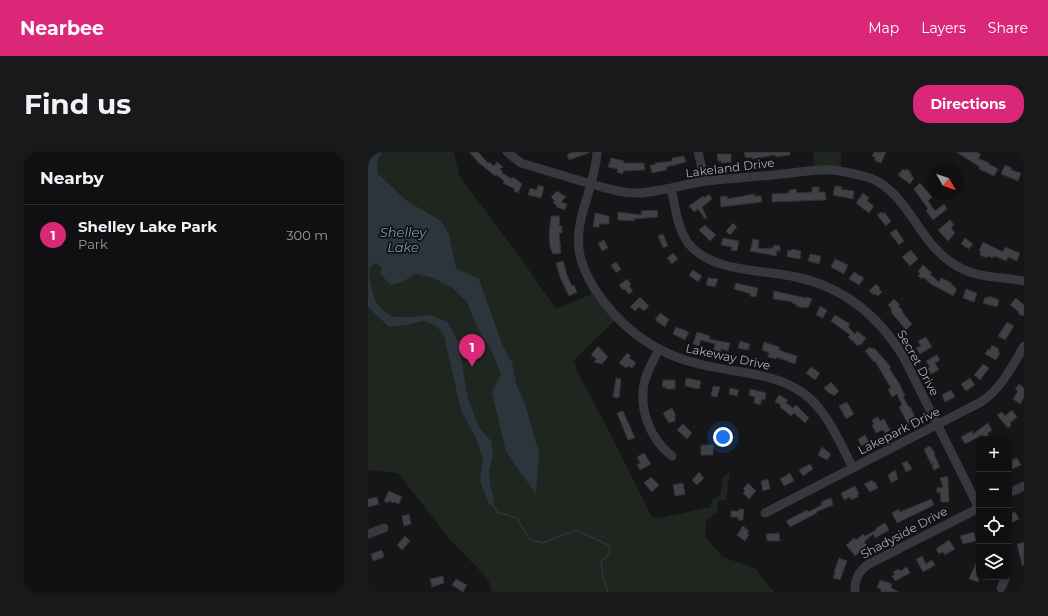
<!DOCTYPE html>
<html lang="en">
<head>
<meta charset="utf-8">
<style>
	body { margin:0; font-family:Montserrat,sans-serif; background:#19191b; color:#f1f3f6 }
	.controls { position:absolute; right:12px; bottom:12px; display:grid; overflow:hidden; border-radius:8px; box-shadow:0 1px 3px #0004 }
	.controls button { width:36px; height:36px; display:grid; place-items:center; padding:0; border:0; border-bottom:1px solid #303032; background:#101012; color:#f1f3f6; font:20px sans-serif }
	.compass { position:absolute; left:560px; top:12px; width:36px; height:36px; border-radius:50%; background:#101012; box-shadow:0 1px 3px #0004; rotate:130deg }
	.you { position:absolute; left:355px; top:285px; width:14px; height:14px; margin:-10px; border:3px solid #fff; border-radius:50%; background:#1a73e8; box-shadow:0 0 0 6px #1a73e833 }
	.badge { display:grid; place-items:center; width:26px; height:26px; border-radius:50%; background:#db2777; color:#fff; font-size:13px; font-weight:700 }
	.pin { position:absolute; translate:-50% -33px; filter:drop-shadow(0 1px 2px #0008) }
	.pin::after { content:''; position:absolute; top:21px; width:14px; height:12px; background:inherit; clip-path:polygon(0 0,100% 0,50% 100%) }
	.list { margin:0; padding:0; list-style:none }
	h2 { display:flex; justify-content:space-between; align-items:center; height:52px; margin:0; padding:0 16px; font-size:17px }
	h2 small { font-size:13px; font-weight:400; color:#9c9d9f }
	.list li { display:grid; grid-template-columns:26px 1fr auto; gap:12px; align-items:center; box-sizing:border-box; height:60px; padding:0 16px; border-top:1px solid #303032 }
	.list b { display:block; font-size:15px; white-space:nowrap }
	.list p { margin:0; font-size:13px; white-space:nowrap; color:#9c9d9f }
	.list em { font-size:13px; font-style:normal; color:#9c9d9f }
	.icon { flex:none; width:22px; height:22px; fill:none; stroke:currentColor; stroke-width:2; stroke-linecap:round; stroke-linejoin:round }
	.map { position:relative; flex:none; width:656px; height:440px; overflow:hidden; border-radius:16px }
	header { display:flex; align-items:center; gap:24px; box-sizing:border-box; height:56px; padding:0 20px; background:#db2777; color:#fff }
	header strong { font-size:19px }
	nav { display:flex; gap:22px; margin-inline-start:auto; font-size:14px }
	.intro { display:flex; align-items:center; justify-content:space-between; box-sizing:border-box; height:96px; padding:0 24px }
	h1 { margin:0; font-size:28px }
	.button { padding:10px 18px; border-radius:16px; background:#db2777; color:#fff; font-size:14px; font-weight:700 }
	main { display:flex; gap:24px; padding:0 24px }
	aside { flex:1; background:#101012; border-radius:16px; box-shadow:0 1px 3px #0004 }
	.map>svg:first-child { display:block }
	.green { fill:#1e261f }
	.water { fill:#2c353c }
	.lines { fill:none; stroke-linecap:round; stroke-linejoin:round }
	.stream { stroke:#2c353c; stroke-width:1.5 }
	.building { fill:#404145; stroke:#303034 }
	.minor { stroke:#37383d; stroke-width:9 }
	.labels { text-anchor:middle; stroke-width:3.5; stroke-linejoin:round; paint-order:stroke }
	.street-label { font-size:12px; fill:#a8adb8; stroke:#111113 }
	.water-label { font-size:13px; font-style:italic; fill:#7f9bb3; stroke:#111113 }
</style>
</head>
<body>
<header>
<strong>Nearbee</strong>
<nav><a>Map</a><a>Layers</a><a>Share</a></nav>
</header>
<div class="intro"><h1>Find us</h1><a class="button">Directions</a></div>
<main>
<aside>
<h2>Nearby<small></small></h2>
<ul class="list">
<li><span class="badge">1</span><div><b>Shelley Lake Park</b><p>Park</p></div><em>300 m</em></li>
</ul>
</aside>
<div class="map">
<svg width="656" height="440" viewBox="0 0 656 440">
	<rect width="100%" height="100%" fill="#161618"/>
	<path class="green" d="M0 0H86L91 23 156 111 188 157 224 142 246 169 206 208 210 221 238 273 284 365 293 366 342 355 345 347 352 343 355 326 362 319 358 348 350 349 349 360 338 369 337 385 355 405 387 416 406 440H124L120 427 83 389 30 321 0 318Z
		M445 0H473V14H446Z"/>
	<path class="water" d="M0 0H14L9 10 10 22 39 49 73 69 81 82 88 116 111 127 135 195 144 210 148 232 156 249 171 301 168 342 138 300 124 240 133 222 125 202 108 173 99 150 83 135 65 126 47 122 34 130 22 133 12 121 14 115 7 111 1 116 2 130 7 149 18 161 26 165H45L63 163 79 170 90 189 100 247 111 275 123 289 125 302 121 319 122 332 126 347 125 353 121 352 112 329 115 308 108 286 93 258 76 184 68 173 56 169 37 173 21 175 0 155Z"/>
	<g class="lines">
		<path class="stream" d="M125 352 129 360 149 366 161 387 174 391 208 378 240 393 242 400 233 410 235 424 240 440"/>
	</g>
	<path class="building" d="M101 0H110L120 11 121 10 126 14 129 10 135 15 132 17 135 20 134 21 144 27 145 25 154 32 150 41 146 39 147 37 135 31 136 29 129 23 127 24 110 10Z
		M206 0H221V1L201 8 199 2Z
		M376 0H422V3L408 5 407 3 384 7V5L378 6Z
		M506 0H518L513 11 506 8 508 6 504 4Z
		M588 0H609L613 3 610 6 621 11V12L630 17 626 24 611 17 612 15Z
		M349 2H363V10L353 11V9H350Z
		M316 4 318 10 298 15 299 18 284 21 282 13H287V11L304 9V6Z
		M243 6 256 9 255 11H276L277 18 255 19V22L249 20 250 17 240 15Z
		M637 13 644 16 643 18 653 21 650 29 633 22Z
		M535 17 537 19 538 17 543 20 542 22 544 23 543 24 546 26 542 32 530 23Z
		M552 31 564 45 560 49 567 59 576 52 579 57 565 68 558 59 560 57 546 37Z
		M170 33 176 35 173 46 160 43 162 36 169 38Z
		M467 34 474 35 473 37 486 39 485 47 465 43Z
		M444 35H451V40H457L458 48 404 50V42L421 41V38L428 37 429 41 444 40Z
		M189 39 198 45 193 50 199 52 197 58 188 55 189 54 185 50 187 49 183 45Z
		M495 41 501 46 499 49 506 54 501 61 488 51Z
		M341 42 344 47 334 55 339 66 337 67 330 57 326 60 321 54 335 44 336 46Z
		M386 42V44H393L394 50 353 55 352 45 359 44V47Z
		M289 58 290 65 266 67V69L250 68V60L274 63 273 59Z
		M513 60 515 62 516 60 523 69 518 74 509 63Z
		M227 61 241 64V72H231V75H225Z
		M183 64H192L191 74H194V81H191L193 101 185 102 182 95 181 82Z
		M582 68 586 73 583 76 587 81 580 89 570 78Z
		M365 71 369 75 362 83 358 79Z
		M337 73 348 83 342 89 331 78Z
		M528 77 536 89 531 93 522 81Z
		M295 82 300 94 295 96 290 84Z
		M355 86 371 89 369 99 363 98 364 95 353 93Z
		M597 86 605 92 601 97 593 92Z
		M385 87 391 88 390 96 401 97V96H405L406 93 412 94V99H409L408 104 382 99Z
		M236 88 240 96 234 99 230 91Z
		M615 90 635 100 637 95 652 101 649 109 640 105 638 109 626 104 625 106 620 104 619 106 612 103 613 100 611 99Z
		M424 97 433 99 432 107 419 105 420 98 423 99Z
		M543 98 550 107 542 114 534 105Z
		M305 101 310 107 304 112 299 106Z
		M442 102 453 104 451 112 440 109Z
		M467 107 480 113 476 122 463 115Z
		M195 109 199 123 204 134 206 133 209 140 201 144 192 125 188 111Z
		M248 110 253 117 248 121 243 113Z
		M555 113 564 121 562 122 571 130 573 126 584 131 583 133 586 134V135L589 137 585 144 563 132 555 125 554 127 550 124 552 122 550 119Z
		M325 118 334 124 330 130 321 123Z
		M486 120 496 126 491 133 481 127Z
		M340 126 350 127 347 135 338 133Z
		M259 127 263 132 261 134 265 139 261 142 257 137 255 138 251 133Z
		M368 131 390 136 388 145 382 144 383 142 366 137Z
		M508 132 512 136 511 137 514 140 510 144 507 142 506 143 501 139Z
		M598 137 609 141 606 150 595 146Z
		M406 139 438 146 439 145 444 147 440 156 436 155 435 156 428 154 429 153 424 151 425 150 405 147Z
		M621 144 631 148 629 155 615 151 617 145 620 146Z
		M272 145 281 154 276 159 271 155 267 159 262 155Z
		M648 146 656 153V164L655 163 654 164 650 161 651 160 642 153Z
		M526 147 532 153 530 154 535 159 534 160 544 172 538 178 523 160 524 158 520 153Z
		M452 154 459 158 455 166 448 163Z
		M292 161 301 167 297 175 287 168Z
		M467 163 482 172 480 175 487 182 489 179 498 186 493 193 491 192 490 194 480 185 482 183 463 169Z
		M639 170 646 174 637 188 630 184Z
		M308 175 321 180 317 188 305 182Z
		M329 180 342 184 341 187 362 191 360 199 353 197V200L346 198 347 192 333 188 331 194 325 192Z
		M558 185 564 195 552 202 548 196 553 194 550 189Z
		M372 189 382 192 380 198 370 196Z
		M396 190 411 195V198L429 204 427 212 408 205V207L400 205 401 201 394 198Z
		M624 193 631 197 630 200 632 201 628 208 617 202 620 197 622 198Z
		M230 194 240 205 234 212 226 210 229 207 223 203Z
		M502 195 504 197 506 196 523 215 521 216 531 231 537 244 535 245 540 254 543 256 548 268 540 272 531 255 534 253 529 242 524 245 520 237 523 236 507 209 506 210 497 199Z
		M259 201 263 204 261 206 268 211 264 216 260 214 258 216 251 211Z
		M569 203 572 208 567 211 571 218 563 222 559 216 562 215 558 209Z
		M615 212 621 216 612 228 606 223Z
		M443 215 452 221 447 228 438 221Z
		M248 226 253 227 251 246 245 245Z
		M318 226 333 229 331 237 317 234Z
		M602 226 607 233 598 239 593 232Z
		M295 228H307V237H298V235H294Z
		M463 230 471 239 466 244 463 241 462 242 456 236Z
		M651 232 656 236V246L652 252 645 247 650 239 647 237Z
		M345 234 352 235 349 245 343 244Z
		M362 236 371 238 369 244 361 242Z
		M382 237 398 241 397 248 394 247 392 253 386 251 387 245 381 243Z
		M583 238 587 245 577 250 574 243Z
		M411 243 420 248 418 251 425 256 428 253 441 266 437 271 426 261 423 264 412 255 413 253 407 250Z
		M479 250 486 262 478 267 471 254Z
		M304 256 307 262V269L301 271 295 261Z
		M644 258 649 265 642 271 643 274 640 276 629 263 634 260 637 264Z
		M255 259 267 286 260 288 249 261Z
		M510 265 512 269 516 267 522 278 517 281 515 278 508 281 504 273 506 272 504 268Z
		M620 271 624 278 619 282 621 284 616 287 614 283 597 292 593 285 604 279 605 282Z
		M315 272 324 281 319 287 309 278Z
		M497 283 501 290 493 294 490 287Z
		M333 293H345V303H333Z
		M562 294 567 301 566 302 572 315 566 318 564 314 566 311 563 312 556 297Z
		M454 295 463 302 459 308 450 303Z
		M276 301 283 312 272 318 269 313 272 311 269 305Z
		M649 306 653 313 642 318 641 309Z
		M539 309 544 317 538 320 534 311Z
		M442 312 445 317 435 324 431 318Z
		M527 318 530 327 523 331 520 323Z
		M331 320 336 326 329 333 324 328Z
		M422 321 426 329 416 334 412 327Z
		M579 324 580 328 581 350H573L572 340 569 341V336L575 335 572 326Z
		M283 325 291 333 284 340 276 331Z
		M400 327 402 337 395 339 393 329Z
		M504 328 505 330H507L510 336 502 340 496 332Z
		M315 331 317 342 307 344 305 333Z
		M380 331 388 339 381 347 375 341 377 339 375 337Z
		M487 334 491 342 489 343 490 345 483 348 482 345 476 348 473 341Z
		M21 339 34 345 31 352 26 350 25 351 21 349 20 351 16 349Z
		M9 345 11 352 0 355V347Z
		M463 346 465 353 448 360 449 361 422 375 418 369 439 358 440 360 454 353 453 350Z
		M563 347 566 353 529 371 524 361 531 357 532 360Z
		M371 357H376L375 368H370V365H363V359H371Z
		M647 360 651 367 641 372V363Z
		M41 362 43 372 36 374 34 364Z
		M517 371 521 378 507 386 505 382 496 390 499 393 487 404 478 393 486 386 488 388 495 382 497 384 508 378V376Z
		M375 374 381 379 379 381 381 383 377 389 369 383Z
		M606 380 608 389 595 392 592 384Z
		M411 381 412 389H399L398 382Z
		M37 384 42 389 34 398 29 393Z
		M581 388 587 397 577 403 575 400 571 402 568 397Z
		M656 390V413H654L649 392Z
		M14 398 16 405 5 409 3 402Z
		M554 404 558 412 564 408 567 413 555 420 548 407Z
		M471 406 479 409 472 428 465 426 467 421 466 420Z
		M608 411 611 412V427L610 430 601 427Z
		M539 415 542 421 527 429 524 424 527 423 525 420 531 417 532 419Z
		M75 424 76 431 64 435 62 427Z
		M88 427 99 433 95 440 84 433Z
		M512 428 524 432 523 436 531 440H513V437L509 436Z"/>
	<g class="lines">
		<path class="minor" d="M139 0 153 11 223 32 228 10 229 0
			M330 0 337 29
			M303 36C307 54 309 75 320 91 344 121 393 117 428 125 475 135 510 163 535 204L611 356
			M291 197C286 208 278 220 276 232 271 259 283 288 304 304
			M485 316C471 290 460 259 435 241 406 220 366 221 331 212 287 202 250 174 226 136 219 124 212 111 211 97 208 75 217 54 223 32 238 36 254 42 270 41 293 40 316 32 339 29 364 26 389 25 414 22 434 20 457 15 477 20 488 22 499 24 509 29 542 48 552 90 584 111 607 127 630 124 656 129
			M641 341 656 334
			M397 361 613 250C634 236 643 216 656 194
			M0 382 16 376
			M633 436 638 425
			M487 440C486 428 490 421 499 413L611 356"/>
	</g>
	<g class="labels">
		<g class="street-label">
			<text transform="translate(362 16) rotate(-7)" y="4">Lakeland Drive</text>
			<text transform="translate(360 205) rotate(12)" y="4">Lakeway Drive</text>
			<text transform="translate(550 211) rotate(61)" y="4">Secret Drive</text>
			<text transform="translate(531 279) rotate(-27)" y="4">Lakepark Drive</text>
			<text transform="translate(536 381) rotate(-28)" y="4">Shadyside Drive</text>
		</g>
		<g class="water-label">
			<text x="35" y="85">Shelley<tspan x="35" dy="15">Lake</tspan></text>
		</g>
	</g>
</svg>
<div class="controls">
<button>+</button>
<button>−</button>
<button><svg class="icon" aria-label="locate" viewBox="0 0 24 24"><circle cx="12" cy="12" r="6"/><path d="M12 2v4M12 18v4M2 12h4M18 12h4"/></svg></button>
<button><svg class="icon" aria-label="layers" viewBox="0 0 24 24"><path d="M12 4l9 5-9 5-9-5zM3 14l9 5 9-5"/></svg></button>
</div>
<svg class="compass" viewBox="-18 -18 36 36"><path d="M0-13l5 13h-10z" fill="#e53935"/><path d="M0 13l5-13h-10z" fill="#9c9d9f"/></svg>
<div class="you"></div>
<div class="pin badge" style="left:104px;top:215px">1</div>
</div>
</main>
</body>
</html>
